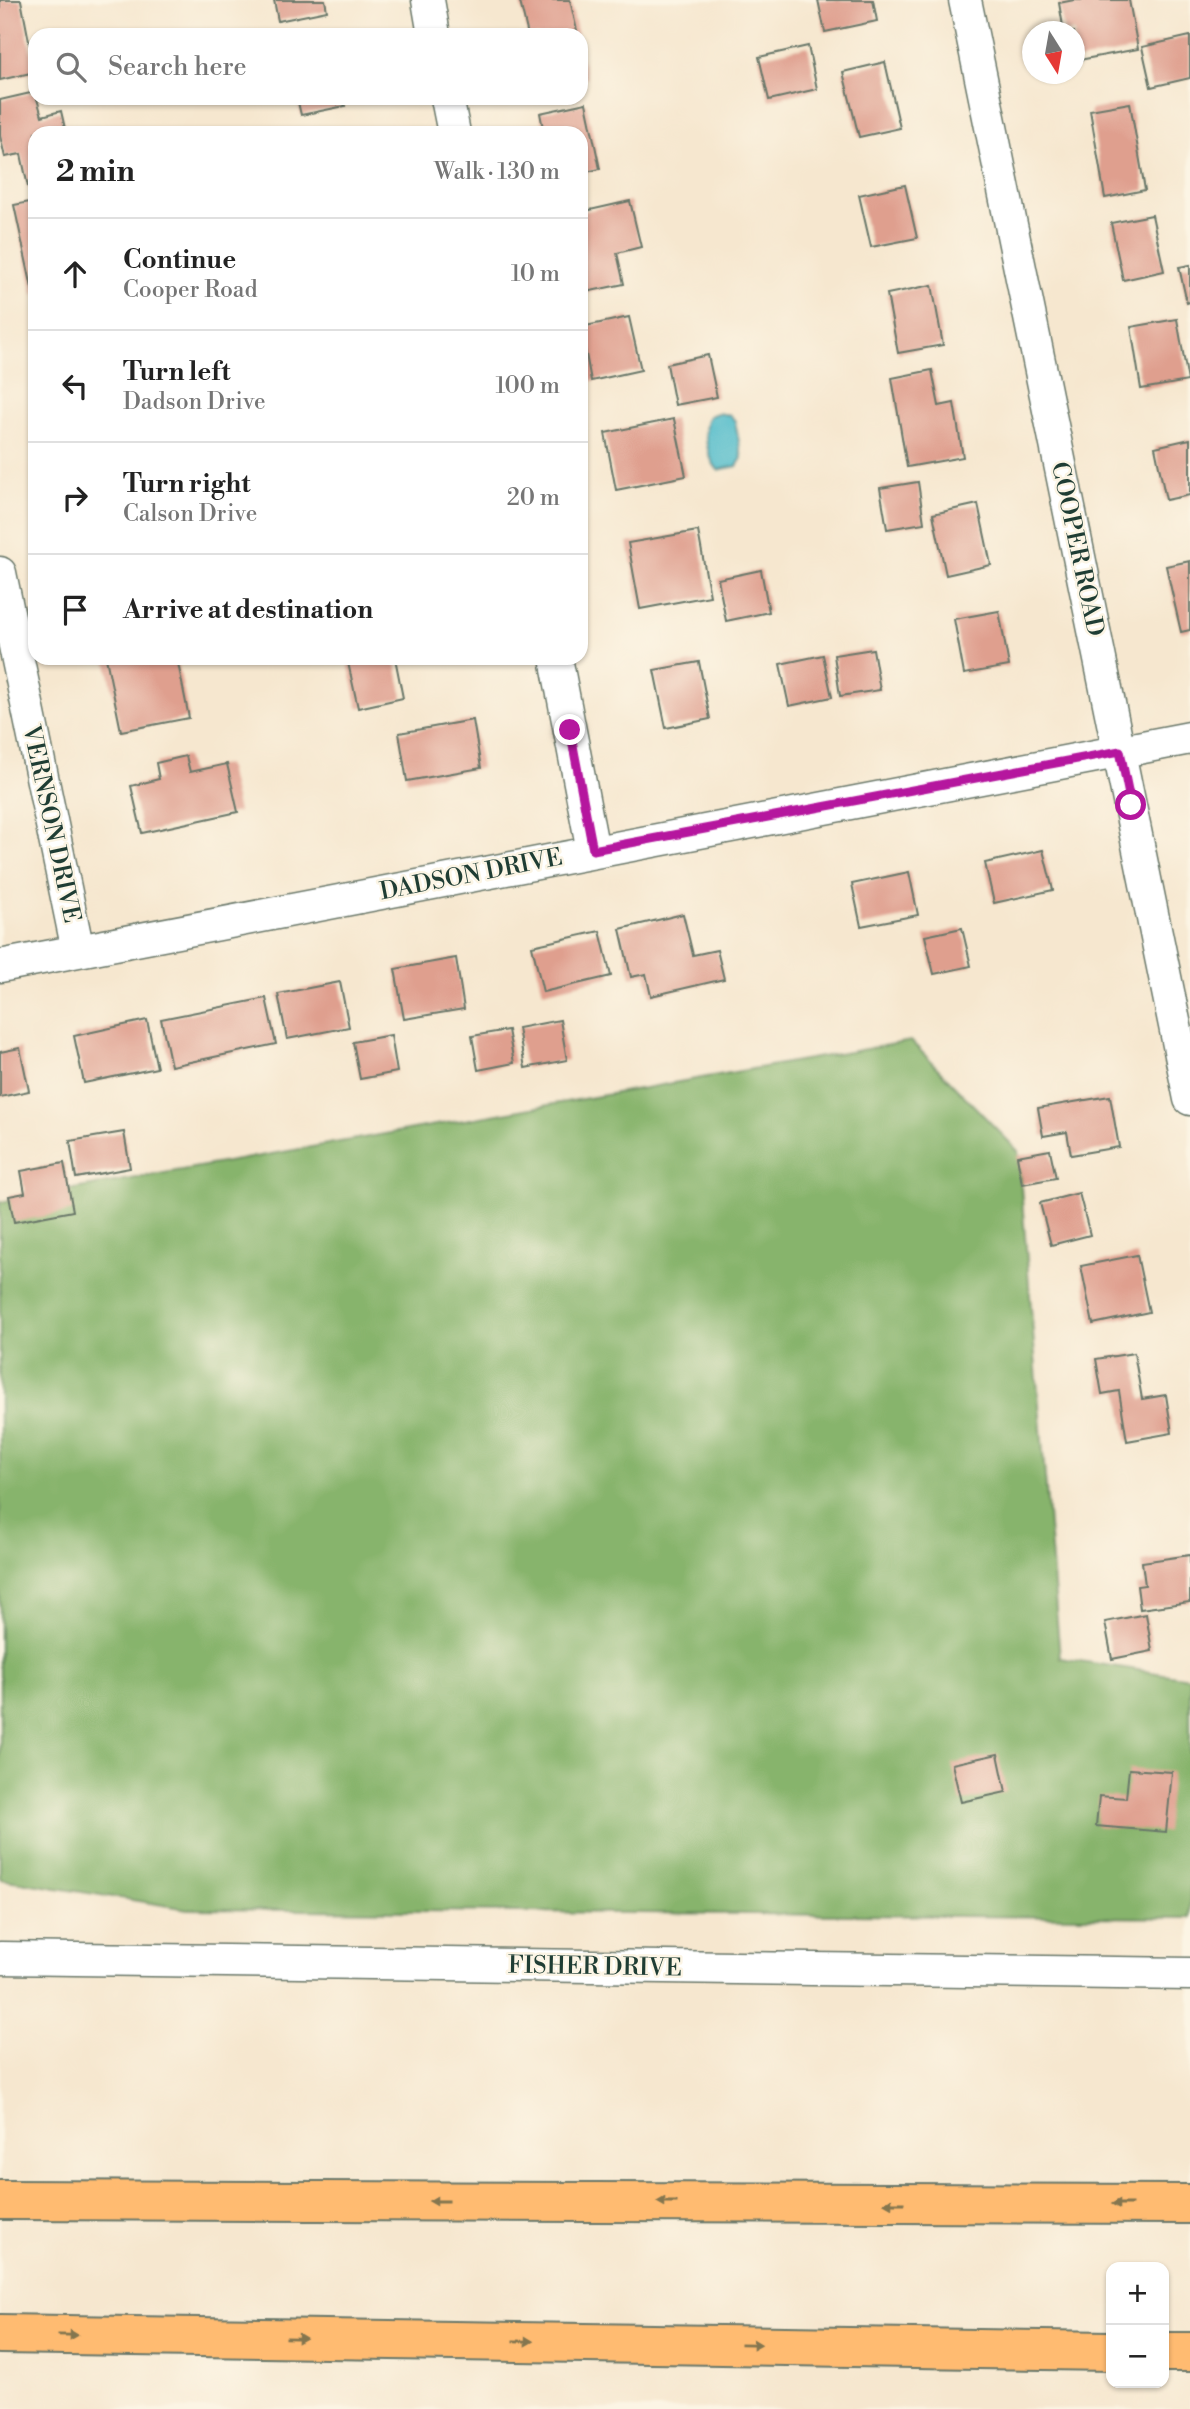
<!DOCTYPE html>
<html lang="en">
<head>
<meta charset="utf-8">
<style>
	body { margin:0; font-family:"Libre Bodoni",serif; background:#f2f2f2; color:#222 }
	.controls { position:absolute; right:21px; bottom:21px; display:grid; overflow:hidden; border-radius:14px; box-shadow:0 2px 5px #0004 }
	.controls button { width:63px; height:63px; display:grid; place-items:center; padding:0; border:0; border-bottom:2px solid #e0e0e0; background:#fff; color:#222; font:35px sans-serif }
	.compass { position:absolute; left:1022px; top:21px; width:63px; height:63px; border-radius:50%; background:#fff; box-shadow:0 2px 5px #0004; rotate:169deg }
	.stop { position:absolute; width:21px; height:21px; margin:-16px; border:5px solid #b5179e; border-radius:50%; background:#fff }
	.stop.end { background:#b5179e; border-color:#fff; box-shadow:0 2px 7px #0008 }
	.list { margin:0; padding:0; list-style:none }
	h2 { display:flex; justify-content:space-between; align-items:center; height:91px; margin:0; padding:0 28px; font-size:30px }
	h2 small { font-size:23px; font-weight:400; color:#767676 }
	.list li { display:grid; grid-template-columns:46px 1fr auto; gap:21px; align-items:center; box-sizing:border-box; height:112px; padding:0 28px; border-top:2px solid #e0e0e0 }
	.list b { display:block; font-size:26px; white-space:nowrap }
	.list p { margin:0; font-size:23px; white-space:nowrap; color:#767676 }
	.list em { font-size:23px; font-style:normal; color:#767676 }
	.icon { flex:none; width:38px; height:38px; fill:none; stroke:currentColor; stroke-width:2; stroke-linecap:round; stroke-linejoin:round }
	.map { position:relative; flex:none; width:1190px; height:2409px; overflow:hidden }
	.search { position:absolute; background:#fff; box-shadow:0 2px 5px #0004; left:28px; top:28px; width:560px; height:77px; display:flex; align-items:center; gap:18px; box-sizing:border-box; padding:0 24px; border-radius:21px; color:#767676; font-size:26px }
	.panel { position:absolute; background:#fff; box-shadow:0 2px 5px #0004; left:28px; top:126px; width:560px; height:539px; border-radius:21px }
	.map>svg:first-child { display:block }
	.forest { fill:#87b46c; stroke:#537850; stroke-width:2 }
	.water { fill:#4fbbca; stroke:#377c7f; stroke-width:2 }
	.building { fill:#df9f8e }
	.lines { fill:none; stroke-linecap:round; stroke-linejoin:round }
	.minor-casing { stroke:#6a786a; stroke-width:35 }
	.motorway-casing { stroke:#6a786a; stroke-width:42 }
	.minor { stroke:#fff; stroke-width:32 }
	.motorway { stroke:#ffbb71; stroke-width:38 }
	.oneway { fill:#84764f }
	.route { stroke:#b5179e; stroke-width:9 }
	.labels { text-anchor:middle; stroke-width:5; stroke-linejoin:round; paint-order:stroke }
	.street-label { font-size:24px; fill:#1f3d34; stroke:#fcf5e5 }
</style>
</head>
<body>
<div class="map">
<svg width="1190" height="2409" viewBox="0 0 1190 2409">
	<rect width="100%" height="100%" fill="#fcf5e5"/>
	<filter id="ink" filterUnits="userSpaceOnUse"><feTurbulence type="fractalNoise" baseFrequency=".0143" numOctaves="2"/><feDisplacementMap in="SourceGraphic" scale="14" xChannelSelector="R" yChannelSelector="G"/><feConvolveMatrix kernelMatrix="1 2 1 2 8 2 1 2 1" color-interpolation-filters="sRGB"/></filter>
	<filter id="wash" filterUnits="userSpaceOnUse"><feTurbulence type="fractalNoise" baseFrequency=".00686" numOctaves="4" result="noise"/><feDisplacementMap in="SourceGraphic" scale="28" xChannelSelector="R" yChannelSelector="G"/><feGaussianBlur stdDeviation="1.57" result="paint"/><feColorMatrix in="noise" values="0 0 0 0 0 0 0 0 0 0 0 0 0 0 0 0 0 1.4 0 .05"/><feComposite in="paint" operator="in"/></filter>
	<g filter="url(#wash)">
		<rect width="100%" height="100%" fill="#f6e7cf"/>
		<path class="forest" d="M911 1041 1018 1151 1060 1658 1190 1678V1918L188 1909 0 1879V1202Z"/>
		<path class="water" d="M717 413 730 415 735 421 742 458 737 466 718 470C708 459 701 429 709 416Z"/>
		<g id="blocks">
			<path class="building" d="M0 0H21L35 72 0 80Z
				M274 0H325L327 11 278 21Z
				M528 0H570L578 35H528L520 2Z
				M818 0H873L877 21 825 32Z
				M1074 0H1129L1138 49 1074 61V32H1064L1059 3Z
				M1190 36V78L1151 87 1142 47Z
				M808 46 817 89 769 100 759 57Z
				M581 56 587 78 581 79Z
				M885 62 900 128 859 137 843 72Z
				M35 92 42 116 61 111 66 133H35V185L28 187 21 154 5 157 0 136V100Z
				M297 98H343L345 106 301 115Z
				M586 103 600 169 581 173V133H544L540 113Z
				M1130 103 1145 190 1105 198 1090 110Z
				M905 185 917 238 871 247 859 195Z
				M35 201V297H34L14 205Z
				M630 201 641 247 617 253 624 284 581 293V212Z
				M1152 215 1164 271 1123 280 1111 223Z
				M1190 265V302L1187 303 1179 267Z
				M932 285 943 345 898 353 887 294Z
				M629 317 641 370 591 381 581 327Z
				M1177 319 1188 381 1141 389 1131 327Z
				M708 355 717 397 675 405 667 364Z
				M932 370 939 406 954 403 963 457 907 467 892 378Z
				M674 419 686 476 616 490 605 433Z
				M1190 439V495L1166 500 1155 447Z
				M918 482 924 523 887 529 880 488Z
				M978 504 991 565 946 575 933 514Z
				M698 531 710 596 640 609 628 543Z
				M1190 561V630L1181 632 1166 566Z
				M761 570 769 612 726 621 718 579Z
				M999 611 1009 666 964 674 954 619Z
				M873 649 880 690 840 696 834 655Z
				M823 655 832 697 789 706 780 664Z
				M106 658H177L189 718 121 731Z
				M347 658H395L403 698 358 708Z
				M699 662 710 719 666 728 654 670Z
				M473 720 481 768 407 781 399 733Z
				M186 756 190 772 227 764 238 812 142 833 131 786 159 779 156 763Z
				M1043 850 1053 890 994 903 985 863Z
				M909 872 918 915 861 926 852 884Z
				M683 914 693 955 717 950 724 979 651 996 646 974 631 977 620 929Z
				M962 928 971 966 934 974 925 936Z
				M600 931 611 976 543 992 532 946Z
				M456 958 464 1009 404 1019 395 969Z
				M340 982 349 1027 287 1039 278 994Z
				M266 998 276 1044 171 1066 161 1019Z
				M147 1020 157 1068 84 1083 74 1036Z
				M560 1020 567 1060 525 1068 518 1028Z
				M508 1030 514 1063 478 1070 472 1036Z
				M391 1035 397 1072 360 1079 353 1042Z
				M20 1048 29 1091 0 1097V1052Z
				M1110 1096 1119 1147 1071 1155 1067 1132 1043 1136 1038 1108Z
				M124 1132 130 1168 76 1178 70 1141Z
				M1050 1150 1056 1178 1022 1184 1017 1156Z
				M64 1163 73 1211 14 1222 9 1196 25 1193 21 1171Z
				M1079 1193 1090 1235 1051 1245 1040 1203Z
				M1137 1255 1149 1312 1093 1324 1081 1266Z
				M1134 1353 1142 1399 1166 1395 1172 1433 1127 1441 1119 1391 1102 1394 1096 1359Z
				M1190 1555V1602L1140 1609 1137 1586 1145 1585 1142 1562Z
				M1146 1614 1152 1651 1112 1659 1105 1622Z
				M998 1754 1006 1792 961 1802 952 1764Z
				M1129 1769 1172 1772 1166 1832 1096 1826 1099 1796 1126 1798Z"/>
		</g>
	</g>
	<g filter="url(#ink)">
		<use href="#blocks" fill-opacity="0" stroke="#6a786a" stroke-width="2"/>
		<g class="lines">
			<g class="minor-casing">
				<path id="minor" d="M428 0 434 35
					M965 0 1190 1099
					M447 98 454 133
					M0 573 78 951
					M556 658 593 851
					M0 966 1190 738
					M0 1958 1190 1974"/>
			</g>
			<g class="motorway-casing">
				<path id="motorway" d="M0 2200 1190 2204
					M0 2334 1111 2351
					M1164 2352H1190"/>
			</g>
			<use href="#minor" class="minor"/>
			<use href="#motorway" class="motorway"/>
		</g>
		<defs><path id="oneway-solid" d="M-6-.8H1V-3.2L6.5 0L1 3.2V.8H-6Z" transform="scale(1.75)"/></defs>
		<g class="oneway">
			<use href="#oneway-solid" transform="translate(439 2201) rotate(-180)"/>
			<use href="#oneway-solid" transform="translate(667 2202) rotate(-180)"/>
			<use href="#oneway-solid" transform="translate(894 2203) rotate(-180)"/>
			<use href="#oneway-solid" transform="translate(1122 2204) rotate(-180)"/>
			<use href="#oneway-solid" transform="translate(68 2335) rotate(1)"/>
			<use href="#oneway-solid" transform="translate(296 2338) rotate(1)"/>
			<use href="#oneway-solid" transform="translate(523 2341) rotate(1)"/>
			<use href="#oneway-solid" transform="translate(751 2344) rotate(1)"/>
		</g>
	</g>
	<g class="lines" filter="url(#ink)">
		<path class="route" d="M570 730 593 850 1120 751 1131 805"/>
	</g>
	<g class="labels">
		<g class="street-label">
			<text transform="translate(1078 549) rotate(78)" y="8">COOPER ROAD</text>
			<text transform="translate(52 824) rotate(78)" y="8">VERNSON DRIVE</text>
			<text transform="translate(471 874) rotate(-11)" y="8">DADSON DRIVE</text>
			<text transform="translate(595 1966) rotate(1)" y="8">FISHER DRIVE</text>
		</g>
	</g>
</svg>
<div class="controls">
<button>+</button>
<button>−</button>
</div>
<svg class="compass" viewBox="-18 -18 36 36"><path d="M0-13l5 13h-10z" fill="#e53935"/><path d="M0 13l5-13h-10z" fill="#767676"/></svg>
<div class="stop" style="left:1131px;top:805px"></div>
<div class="stop end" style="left:570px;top:730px"></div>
<div class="search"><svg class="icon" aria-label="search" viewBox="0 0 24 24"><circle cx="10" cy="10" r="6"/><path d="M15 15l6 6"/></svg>Search here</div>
<section class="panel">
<h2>2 min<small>Walk · 130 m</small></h2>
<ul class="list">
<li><svg class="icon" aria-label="ahead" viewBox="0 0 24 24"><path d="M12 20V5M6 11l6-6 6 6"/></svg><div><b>Continue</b><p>Cooper Road</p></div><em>10 m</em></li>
<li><svg class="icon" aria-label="left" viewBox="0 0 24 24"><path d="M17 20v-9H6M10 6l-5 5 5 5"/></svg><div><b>Turn left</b><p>Dadson Drive</p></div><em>100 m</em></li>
<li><svg class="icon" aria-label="right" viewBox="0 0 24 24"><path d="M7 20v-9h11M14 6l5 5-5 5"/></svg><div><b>Turn right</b><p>Calson Drive</p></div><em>20 m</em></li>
<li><svg class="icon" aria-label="arrive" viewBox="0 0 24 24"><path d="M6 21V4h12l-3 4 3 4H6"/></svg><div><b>Arrive at destination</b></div></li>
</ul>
</section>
</div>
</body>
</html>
